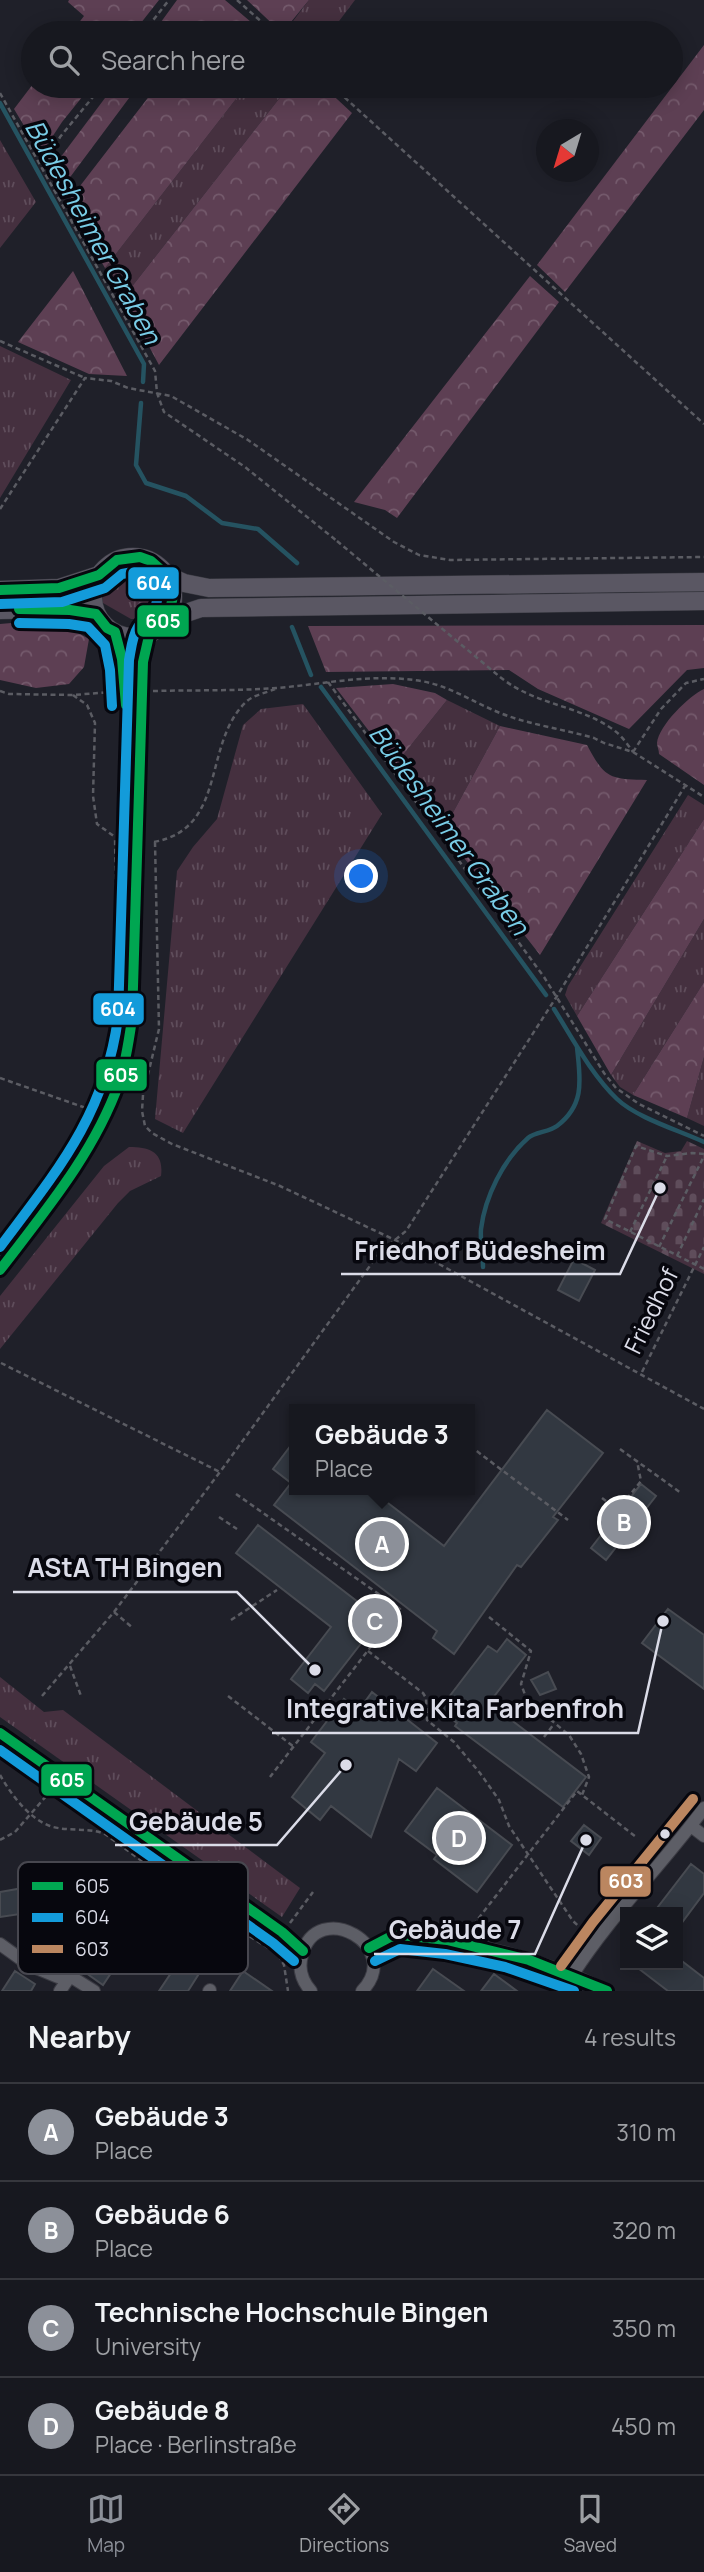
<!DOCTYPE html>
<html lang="en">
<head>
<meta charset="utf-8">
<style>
	body { margin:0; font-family:Manrope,sans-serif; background:#202128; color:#f1f3f6 }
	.controls { position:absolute; right:21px; bottom:21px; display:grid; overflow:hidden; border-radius:0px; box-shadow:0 4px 18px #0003 }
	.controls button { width:63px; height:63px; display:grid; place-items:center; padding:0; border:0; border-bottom:2px solid #36373d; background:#17181f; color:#f1f3f6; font:35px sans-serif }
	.compass { position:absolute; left:536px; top:119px; width:63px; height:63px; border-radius:50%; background:#17181f; box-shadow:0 4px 18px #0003; rotate:218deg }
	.you { position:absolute; left:362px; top:877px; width:24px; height:24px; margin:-18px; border:5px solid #fff; border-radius:50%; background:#1a73e8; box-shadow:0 0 0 10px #1a73e833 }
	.badge { display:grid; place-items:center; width:46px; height:46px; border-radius:50%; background:#8c9099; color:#fff; font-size:23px; font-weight:700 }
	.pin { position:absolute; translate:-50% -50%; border:4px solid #fff; box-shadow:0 2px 7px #0006 }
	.popup { position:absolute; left:289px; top:1404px; width:186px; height:91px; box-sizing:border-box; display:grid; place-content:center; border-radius:0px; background:#17181f; filter:drop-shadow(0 2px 5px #0005); font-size:23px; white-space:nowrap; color:#9ea0a4 }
	.popup b { font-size:26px; color:#f1f3f6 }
	.popup::after { content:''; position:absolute; left:50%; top:100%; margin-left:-14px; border:14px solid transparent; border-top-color:#17181f }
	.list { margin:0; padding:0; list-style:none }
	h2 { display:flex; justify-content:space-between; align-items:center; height:91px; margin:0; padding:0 28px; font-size:30px }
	h2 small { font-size:23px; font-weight:400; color:#9ea0a4 }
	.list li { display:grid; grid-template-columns:46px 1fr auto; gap:21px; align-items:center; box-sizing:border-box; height:98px; padding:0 28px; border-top:2px solid #36373d }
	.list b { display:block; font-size:26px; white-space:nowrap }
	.list p { margin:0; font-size:23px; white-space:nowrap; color:#9ea0a4 }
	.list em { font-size:23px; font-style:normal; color:#9ea0a4 }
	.icon { flex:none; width:38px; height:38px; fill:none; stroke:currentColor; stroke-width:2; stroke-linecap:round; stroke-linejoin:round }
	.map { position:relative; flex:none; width:704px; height:1991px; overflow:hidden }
	.search { position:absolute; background:#17181f; box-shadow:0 4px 18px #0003; left:21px; right:21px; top:21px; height:77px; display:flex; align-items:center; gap:18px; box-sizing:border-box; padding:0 24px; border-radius:38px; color:#9ea0a4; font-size:26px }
	.sheet { height:483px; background:#17181f }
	nav { display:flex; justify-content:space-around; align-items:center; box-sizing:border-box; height:98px; border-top:2px solid #36373d; background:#17181f; font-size:19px; color:#9ea0a4 }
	nav a { display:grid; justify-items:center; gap:4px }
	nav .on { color:#8c9099 }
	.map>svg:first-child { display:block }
	.grass { fill:url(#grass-tufts) }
	.forest { fill:url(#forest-crowns) }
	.cemetery { fill:url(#cemetery-stones) }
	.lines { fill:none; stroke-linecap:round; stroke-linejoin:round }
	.stream { stroke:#255361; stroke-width:4.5 }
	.building { fill:#323841; stroke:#484b52; stroke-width:2 }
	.street-casing { stroke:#3c3c44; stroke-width:14 }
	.primary-casing { stroke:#3c3c44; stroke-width:19 }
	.path { stroke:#5b5c63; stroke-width:2.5; stroke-dasharray:5 3.5; stroke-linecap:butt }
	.street { stroke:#5d5e66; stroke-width:12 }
	.primary { stroke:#5a5763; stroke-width:18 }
	.path-bridge { stroke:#5b5c63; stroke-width:2.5; stroke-dasharray:5 3.5; stroke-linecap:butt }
	.bus-1-casing { stroke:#07070e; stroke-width:16 }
	.bus-2-casing { stroke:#07070e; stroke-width:16 }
	.bus-3-casing { stroke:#07070e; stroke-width:16 }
	.bus-1 { stroke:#00a651; stroke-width:10 }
	.bus-2 { stroke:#139bda; stroke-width:10 }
	.bus-3 { stroke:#bb8660; stroke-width:10 }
	.bus-dot { fill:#dbdce8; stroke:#07070e; stroke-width:2.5 }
	.labels { text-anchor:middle; stroke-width:7; stroke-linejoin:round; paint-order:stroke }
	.street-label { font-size:24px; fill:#dbdce8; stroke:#07070e }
	.water-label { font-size:26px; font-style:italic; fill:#79cce6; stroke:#07070e }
	.key { fill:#07070e; stroke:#47474f; stroke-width:2 }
	.key-label { font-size:19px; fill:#dbdce8 }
	.leader { fill:none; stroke:#dbdce8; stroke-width:2.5 }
	.callout-dot { fill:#dbdce8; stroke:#07070e; stroke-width:2.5 }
	.callout-label { font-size:26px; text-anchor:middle; font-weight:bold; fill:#dbdce8; stroke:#07070e; stroke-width:7; stroke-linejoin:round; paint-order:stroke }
	.line-badge { stroke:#07070e; stroke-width:2.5 }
	.badge-label { font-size:19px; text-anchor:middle; font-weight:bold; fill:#fff }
</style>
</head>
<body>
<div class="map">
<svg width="704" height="1991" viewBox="0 0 704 1991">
	<defs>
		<pattern id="grass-tufts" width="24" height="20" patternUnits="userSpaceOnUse" patternTransform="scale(1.75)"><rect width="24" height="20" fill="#45303f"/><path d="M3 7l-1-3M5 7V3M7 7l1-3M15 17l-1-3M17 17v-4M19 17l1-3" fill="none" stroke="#5f4d5b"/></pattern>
		<pattern id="forest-crowns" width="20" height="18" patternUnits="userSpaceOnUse" patternTransform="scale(1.75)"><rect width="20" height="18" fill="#5d3f53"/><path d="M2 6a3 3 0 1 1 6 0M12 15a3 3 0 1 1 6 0" fill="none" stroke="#745a6c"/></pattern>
		<pattern id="cemetery-stones" width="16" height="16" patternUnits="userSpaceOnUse" patternTransform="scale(1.75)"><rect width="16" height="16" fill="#45303f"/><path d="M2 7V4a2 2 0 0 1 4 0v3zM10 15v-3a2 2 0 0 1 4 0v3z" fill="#5f4d5b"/></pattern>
	</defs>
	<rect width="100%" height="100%" fill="#1f2029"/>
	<path class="grass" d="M309 0H355L330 33H284Z
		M246 86H289L123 298 105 268Z
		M0 140 36 202 0 248Z
		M0 346 71 380 0 498Z
		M130 574 161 591 159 607 146 619H131L103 603C100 585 114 576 130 574Z
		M447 700 500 726 443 831 395 765Z
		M303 704 382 814 183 1133 155 1119 177 871 193 847 217 819 243 725 261 709Z
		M688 795 704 805V819L577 1016 565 995 568 986Z
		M704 919V982L633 1095 620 1087 611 1075Z
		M704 1057V1126L687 1118Z
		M129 1147C150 1147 164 1152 161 1176L130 1191 118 1203 0 1349V1296L104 1166Z
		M0 1677 44 1712 63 1710 300 1888 282 1917 0 1717Z"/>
	<path class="forest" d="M69 0H159L133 33H71L84 16 68 2Z
		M177 0H225L264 33H153Z
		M247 0H309L282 33Z
		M704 45V110L565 292 537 265Z
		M33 84V86H91L62 122 41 154 14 109Z
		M114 86H138L65 184 57 162Z
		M157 86H246L105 268 83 231 70 199Z
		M289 86H323L352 113 159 365 123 298Z
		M73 271 127 376 89 374 18 342Z
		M530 276 559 302 397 518 385 510 354 502Z
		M23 622 64 625 89 639 84 667 69 684 36 688 0 680V624Z
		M704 625V668L687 670 629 729 538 689 509 670 326 672 308 626Z
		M393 684 435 693 447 700 395 765 336 688Z
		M704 689V785L659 754C659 750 657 746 657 743 659 725 689 696 704 689Z
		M500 726 587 745C605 779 610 779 647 780L540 955 443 831Z
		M704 819V919L611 1075 577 1016Z
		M704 982V1057L687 1118 633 1095Z"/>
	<path class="cemetery" d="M637 1141 665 1153 681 1151 687 1141 704 1149V1274L601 1223Z"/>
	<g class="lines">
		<path class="stream" d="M0 103 144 364 143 382
			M141 403 136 465 146 483 186 496 222 523 258 529 297 563
			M292 627 311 675
			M321 687 546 995
			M554 1009C573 1039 591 1074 617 1099 637 1118 678 1130 704 1142
			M483 1267C483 1254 480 1241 481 1229 485 1197 503 1160 528 1138 535 1132 549 1132 557 1126 586 1104 580 1078 577 1047"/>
	</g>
	<path class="building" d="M574 1259 595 1270 579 1301 558 1290Z
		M547 1410 603 1453 553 1517 558 1520 521 1567 517 1565 454 1654 433 1638 437 1631 274 1505 291 1483 273 1469 295 1440V1490H371L444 1546Z
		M641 1484 656 1496 606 1560 591 1548Z
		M258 1525 380 1619 324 1691 315 1684 308 1693 291 1679 331 1627 236 1553Z
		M668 1609 704 1635V1689L642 1643Z
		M507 1639 526 1655 489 1703 586 1777 563 1807 455 1726 457 1723 439 1710 488 1646 497 1652Z
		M548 1672 556 1689 540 1695 531 1680Z
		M372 1692 437 1743 416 1771 399 1759 371 1837 331 1806 320 1820 292 1797 325 1753 311 1742 344 1699 359 1710Z
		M437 1788 512 1845 477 1892 434 1859 437 1855 405 1831Z
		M584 1825 601 1838 589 1855 571 1841Z
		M691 1864 704 1874V1893L678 1928V1912H654Z
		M66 1886 86 1900 71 1922 51 1908Z
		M23 1888 27 1913 0 1917V1892Z
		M120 1904 141 1917 108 1963 115 1967 103 1985 79 1968Z
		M38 1927 58 1941 44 1961 23 1947Z
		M184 1947 207 1961 188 1991H159L175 1967 172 1965Z
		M678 1958 704 1978V1991H668L634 1965H678Z
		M433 1969 464 1991H417Z
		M15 1971 35 1984 31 1991H2Z
		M243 1971 272 1991H230Z
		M494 1974 517 1991H481Z"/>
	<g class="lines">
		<g class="street-casing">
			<path id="street" d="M115 632 124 663 132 786
				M0 1270C44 1211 94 1154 119 1083 126 1063 129 1041 132 1019L143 662 145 648 153 632
				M0 1733 282 1932 303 1951
				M691 1826 704 1836
				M0 1944 29 1965 58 1977 70 1976 94 1991
				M369 1948C376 1945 385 1938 393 1936 410 1933 430 1938 447 1940 504 1950 555 1965 607 1991
				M573 1974C611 1915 662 1865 704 1808
				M58 1977 97 1914
				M60 1991 70 1976
				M209 1991 210 1990
				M311 1991C302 1981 298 1969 302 1955 317 1897 405 1946 362 1991"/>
		</g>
		<g class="primary-casing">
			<path id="primary" d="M93 597a40 40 0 1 1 80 0a40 40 0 1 1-80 0Z
				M168 576 184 583 209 588 704 582
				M0 590 59 588 99 575
				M0 610 54 609 96 614
				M163 623 183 614 201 608 704 601"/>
		</g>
		<path class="path" d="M237 0 274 33
			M143 33 169 0
			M332 86 704 424
			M0 93 155 371 157 393 164 412 245 467 337 541
			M44 169 60 137 102 86
			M0 341 85 378
			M0 509 85 378 111 381 128 388 171 396 248 440 394 542 419 555 450 560 704 557
			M500 677C536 706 581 705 615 731 622 736 628 745 633 752
			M328 682 544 977 604 1073 616 1088 639 1104 704 1136
			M0 691 9 694 73 695 112 692
			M153 691C194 690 236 691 277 688 325 684 372 673 421 681 450 686 473 702 500 713 530 725 563 729 594 738L604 743 633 752 704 797
			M73 695 87 705 95 723 93 796 97 824 115 837H123
			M633 752 661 709 686 683 704 679
			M154 842C228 828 202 744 246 702 253 695 266 693 275 689
			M155 842 159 1029 143 1095 142 1111 145 1126 152 1133 172 1144 280 1186 395 1240 704 1409
			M0 1078 86 1108
			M704 1154 692 1153 667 1156 636 1146 605 1219 704 1269
			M630 1232 667 1156
			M0 1239 73 1138 107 1060 117 960 115 837
			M659 1247 704 1156
			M677 1256 704 1199
			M1 1363 220 1472
			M642 1372 704 1247
			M470 1446 568 1520
			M620 1449 681 1493
			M236 1494 400 1609 270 1777
			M602 1498 618 1510 641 1481 637 1461
			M219 1517 237 1529
			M114 1612 133 1628
			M489 1617 531 1651 521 1684 527 1700 569 1735 581 1754 589 1777 582 1795
			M231 1620 277 1590
			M368 1651 423 1693 426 1698 427 1720 454 1742 480 1773 499 1800 509 1826 573 1921 587 1934
			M70 1666 81 1696
			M42 1696 114 1612 220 1472 380 1252 406 1231 557 996 685 786
			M228 1696 294 1747
			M544 1737 554 1724
			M0 1775C11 1794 28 1818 50 1826 67 1832 88 1827 105 1834L220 1918 278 1954 284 1965 288 1991
			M0 1840 15 1832 54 1787
			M290 1923 313 1892
			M468 1932 577 1791 636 1837"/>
		<use href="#street" class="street"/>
		<use href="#primary" class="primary"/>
		<path class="path-bridge" d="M337 541 500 677"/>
		<g class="bus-1-casing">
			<path id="bus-1" d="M0 590 59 588 99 575 117 560 140 557 151 561 168 576 173 596 169 615 149 636 143 662 132 1019C129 1040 126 1062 119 1083 94 1153 45 1211 0 1270
				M19 609 70 610 96 614 107 628 115 632 122 659 126 705
				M0 1733 282 1932 303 1951
				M369 1948 390 1937 400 1935 447 1940 529 1960 607 1991"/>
		</g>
		<g class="bus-2-casing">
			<path id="bus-2" d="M19 623 69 624 88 627 105 645 110 670 112 706
				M0 1247C57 1171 105 1115 118 1018L129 660C131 650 132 636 138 627 151 609 162 610 155 584L138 571 122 574 105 588 62 602 0 604
				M0 1750 273 1943 294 1961
				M375 1961 400 1949 445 1954 505 1967 574 1991"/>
		</g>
		<g class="bus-3-casing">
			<path id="bus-3" d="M561 1966 593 1922 693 1799"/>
		</g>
		<use href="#bus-1" class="bus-1"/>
		<use href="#bus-2" class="bus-2"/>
		<use href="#bus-3" class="bus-3"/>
	</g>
	<circle class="bus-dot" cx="665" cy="1834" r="6"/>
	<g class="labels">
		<g class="street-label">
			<text transform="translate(652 1311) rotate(-64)" y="8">Friedhof</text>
		</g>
		<g class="water-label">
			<text transform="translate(93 232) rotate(61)" y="9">Büdesheimer Graben</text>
			<text transform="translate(449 830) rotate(54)" y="9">Büdesheimer Graben</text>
		</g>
	</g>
	<rect x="18" y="1862" width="230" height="112" rx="10" class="key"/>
	<rect x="32" y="1882" width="31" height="8" fill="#00a651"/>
	<rect x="32" y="1913" width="31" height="9" fill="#139bda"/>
	<rect x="32" y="1945" width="31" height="8" fill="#bb8660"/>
	<g class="key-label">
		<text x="75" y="1893">605</text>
		<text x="75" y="1924">604</text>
		<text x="75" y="1956">603</text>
	</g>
	<path class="leader" d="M660 1188L620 1274H341M315 1670L237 1592H13M663 1621L638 1733H272M346 1765L277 1845H115M586 1840L535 1954H374"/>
	<g class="callout-dot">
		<circle cx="660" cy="1188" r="7"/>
		<circle cx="315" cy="1670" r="7"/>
		<circle cx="663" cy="1621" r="7"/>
		<circle cx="346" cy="1765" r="7"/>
		<circle cx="586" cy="1840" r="7"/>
	</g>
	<g class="callout-label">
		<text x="480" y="1260">Friedhof Büdesheim</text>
		<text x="125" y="1577">AStA TH Bingen</text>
		<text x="455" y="1718">Integrative Kita Farbenfroh</text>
		<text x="196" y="1831">Gebäude 5</text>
		<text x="455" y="1939">Gebäude 7</text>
	</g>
	<g class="line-badge">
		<rect x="127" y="566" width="53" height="34" rx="7" fill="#139bda"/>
		<rect x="136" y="604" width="54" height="34" rx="7" fill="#00a651"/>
		<rect x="92" y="992" width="53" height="34" rx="7" fill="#139bda"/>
		<rect x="95" y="1058" width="53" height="34" rx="7" fill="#00a651"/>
		<rect x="40" y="1763" width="53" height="34" rx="7" fill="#00a651"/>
		<rect x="599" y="1865" width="53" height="33" rx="7" fill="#bb8660"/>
	</g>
	<g class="badge-label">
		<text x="154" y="590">604</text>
		<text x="163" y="628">605</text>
		<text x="118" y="1016">604</text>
		<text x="121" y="1082">605</text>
		<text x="67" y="1787">605</text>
		<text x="626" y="1888">603</text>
	</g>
</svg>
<div class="controls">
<button><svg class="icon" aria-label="layers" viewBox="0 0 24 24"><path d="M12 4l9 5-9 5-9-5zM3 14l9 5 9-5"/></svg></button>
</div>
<svg class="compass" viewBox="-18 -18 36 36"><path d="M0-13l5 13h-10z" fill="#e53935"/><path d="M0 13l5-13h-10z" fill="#9ea0a4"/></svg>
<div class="you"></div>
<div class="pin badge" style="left:382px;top:1544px">A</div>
<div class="popup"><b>Gebäude 3</b>Place</div>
<div class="pin badge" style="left:624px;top:1522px">B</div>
<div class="pin badge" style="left:375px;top:1621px">C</div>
<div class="pin badge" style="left:459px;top:1838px">D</div>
<div class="search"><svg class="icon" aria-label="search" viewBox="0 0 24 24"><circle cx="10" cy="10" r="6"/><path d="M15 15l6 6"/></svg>Search here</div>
</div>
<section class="sheet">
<h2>Nearby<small>4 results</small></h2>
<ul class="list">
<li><span class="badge">A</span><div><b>Gebäude 3</b><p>Place</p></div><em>310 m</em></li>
<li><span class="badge">B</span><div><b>Gebäude 6</b><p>Place</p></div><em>320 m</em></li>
<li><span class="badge">C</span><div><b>Technische Hochschule Bingen</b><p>University</p></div><em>350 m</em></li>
<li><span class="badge">D</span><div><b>Gebäude 8</b><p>Place · Berlinstraße</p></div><em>450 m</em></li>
</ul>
</section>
<nav>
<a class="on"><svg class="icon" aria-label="map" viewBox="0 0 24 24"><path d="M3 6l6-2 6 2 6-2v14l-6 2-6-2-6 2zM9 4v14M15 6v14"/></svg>Map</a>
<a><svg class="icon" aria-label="directions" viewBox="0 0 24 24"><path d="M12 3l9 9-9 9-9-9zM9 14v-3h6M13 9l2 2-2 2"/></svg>Directions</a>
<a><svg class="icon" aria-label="saved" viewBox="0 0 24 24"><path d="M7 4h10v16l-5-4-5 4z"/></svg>Saved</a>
</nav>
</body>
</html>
